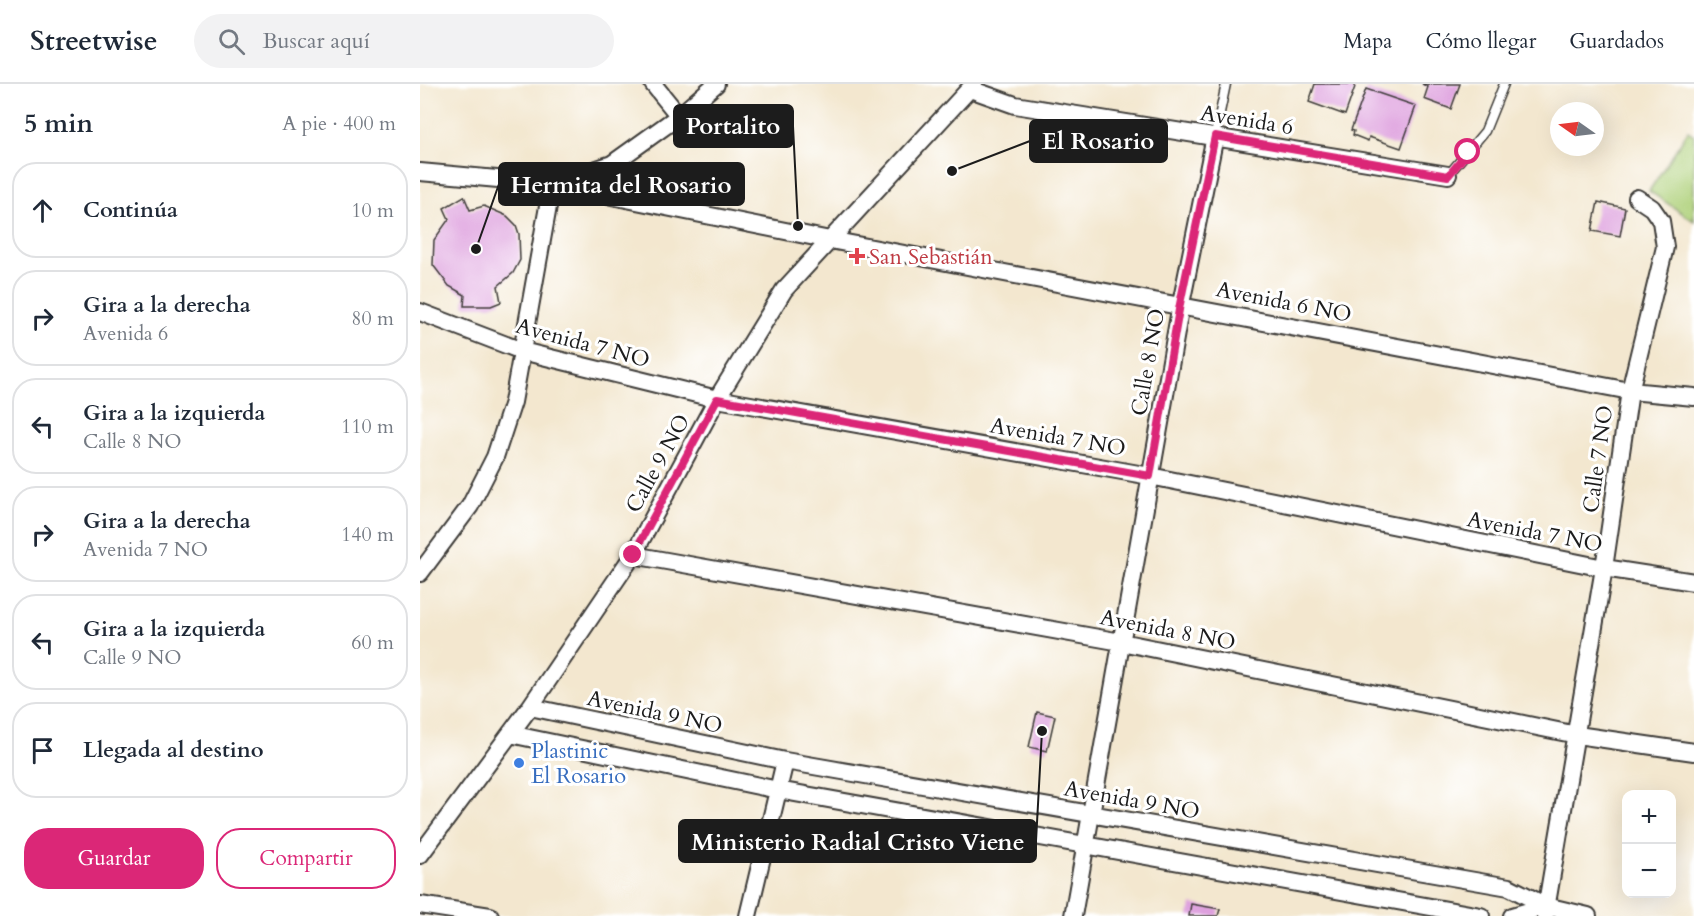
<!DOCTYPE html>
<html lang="es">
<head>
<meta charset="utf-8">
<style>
	body { margin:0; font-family:Cardo,serif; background:#f2f2f3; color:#1f2937 }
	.controls { position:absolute; right:18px; bottom:18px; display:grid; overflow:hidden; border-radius:12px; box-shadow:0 6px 24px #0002 }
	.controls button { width:54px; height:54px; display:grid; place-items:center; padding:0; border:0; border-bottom:2px solid #e0e1e3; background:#fff; color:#1f2937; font:30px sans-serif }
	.compass { position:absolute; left:1130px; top:18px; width:54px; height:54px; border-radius:50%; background:#fff; box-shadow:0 6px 24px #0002; rotate:284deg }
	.stop { position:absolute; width:18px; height:18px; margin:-14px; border:4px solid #db2777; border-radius:50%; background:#fff }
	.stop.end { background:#db2777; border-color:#fff; box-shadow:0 2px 6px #0008 }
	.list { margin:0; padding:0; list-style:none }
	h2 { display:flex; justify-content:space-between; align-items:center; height:78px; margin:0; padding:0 24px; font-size:26px }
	h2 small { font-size:20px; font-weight:400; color:#747a83 }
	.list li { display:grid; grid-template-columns:39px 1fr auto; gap:18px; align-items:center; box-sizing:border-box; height:96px; margin:0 12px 12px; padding:0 12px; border:2px solid #e0e1e3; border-radius:24px }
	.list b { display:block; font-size:22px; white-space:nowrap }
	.list p { margin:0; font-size:20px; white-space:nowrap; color:#747a83 }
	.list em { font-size:20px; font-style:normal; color:#747a83 }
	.actions { display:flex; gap:12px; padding:18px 24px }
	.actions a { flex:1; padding:14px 0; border:2px solid #db2777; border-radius:24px; text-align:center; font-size:21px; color:#db2777 }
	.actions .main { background:#db2777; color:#fff }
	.icon { flex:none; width:33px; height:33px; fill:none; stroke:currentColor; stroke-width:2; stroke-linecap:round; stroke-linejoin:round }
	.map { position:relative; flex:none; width:1274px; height:832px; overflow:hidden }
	header { display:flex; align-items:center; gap:36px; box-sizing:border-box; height:84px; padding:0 30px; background:#fff; border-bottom:2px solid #e0e1e3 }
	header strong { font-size:28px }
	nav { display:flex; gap:33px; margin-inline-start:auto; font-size:21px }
	.search { width:420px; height:54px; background:#f2f2f3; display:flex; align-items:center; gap:15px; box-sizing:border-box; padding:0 21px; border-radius:33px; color:#747a83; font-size:22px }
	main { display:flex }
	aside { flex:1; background:#fff }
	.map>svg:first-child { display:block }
	.green { fill:#aed079; stroke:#65764a; stroke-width:1.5 }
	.building { fill:#dea0de }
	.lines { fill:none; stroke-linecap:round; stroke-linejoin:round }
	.service-casing { stroke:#3c3a37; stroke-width:11 }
	.minor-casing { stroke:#3c3a37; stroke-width:20 }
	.service { stroke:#fff; stroke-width:8 }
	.minor { stroke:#fff; stroke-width:16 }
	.route { stroke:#db2777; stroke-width:8 }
	.health-dot { fill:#e0444e; stroke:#fff; stroke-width:2 }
	.shop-dot { fill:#3f7fe0; stroke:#fff; stroke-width:2 }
	.labels { text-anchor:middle; stroke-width:6; stroke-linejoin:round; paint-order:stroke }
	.street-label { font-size:22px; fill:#1c1c1c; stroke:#fff }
	.health-label { font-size:22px; fill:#be3a42; stroke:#fff; text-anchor:start }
	.shop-label { font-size:22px; fill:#366cbe; stroke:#fff; text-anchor:start }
	.leader { fill:none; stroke:#1c1c1c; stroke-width:2 }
	.callout-dot { fill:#1c1c1c; stroke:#fff; stroke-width:2 }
	.callout { fill:#1c1c1c; stroke:#1c1c1c; stroke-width:2 }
	.callout-label { font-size:24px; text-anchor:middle; font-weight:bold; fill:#fff }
</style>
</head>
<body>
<header>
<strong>Streetwise</strong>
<div class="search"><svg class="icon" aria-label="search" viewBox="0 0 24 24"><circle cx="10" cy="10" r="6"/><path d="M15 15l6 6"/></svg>Buscar aquí</div>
<nav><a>Mapa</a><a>Cómo llegar</a><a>Guardados</a></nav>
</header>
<main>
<aside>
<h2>5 min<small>A pie · 400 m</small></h2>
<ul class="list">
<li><svg class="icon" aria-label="ahead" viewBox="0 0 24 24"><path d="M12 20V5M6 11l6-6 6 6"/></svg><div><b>Continúa</b></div><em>10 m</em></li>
<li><svg class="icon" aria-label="right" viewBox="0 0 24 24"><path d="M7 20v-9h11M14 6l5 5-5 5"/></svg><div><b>Gira a la derecha</b><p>Avenida 6</p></div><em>80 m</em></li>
<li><svg class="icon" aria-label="left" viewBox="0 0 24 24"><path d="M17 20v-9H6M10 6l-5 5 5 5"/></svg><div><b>Gira a la izquierda</b><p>Calle 8 NO</p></div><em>110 m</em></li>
<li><svg class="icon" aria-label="right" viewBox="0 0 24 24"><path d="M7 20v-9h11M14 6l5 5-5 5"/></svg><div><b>Gira a la derecha</b><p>Avenida 7 NO</p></div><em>140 m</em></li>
<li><svg class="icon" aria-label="left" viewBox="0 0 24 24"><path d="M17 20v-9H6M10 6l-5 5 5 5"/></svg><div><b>Gira a la izquierda</b><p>Calle 9 NO</p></div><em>60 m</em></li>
<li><svg class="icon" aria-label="arrive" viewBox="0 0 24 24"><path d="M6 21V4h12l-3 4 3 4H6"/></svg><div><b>Llegada al destino</b></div></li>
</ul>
<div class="actions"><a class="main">Guardar</a><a>Compartir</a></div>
</aside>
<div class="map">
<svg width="1274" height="832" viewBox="0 0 1274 832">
	<rect width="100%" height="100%" fill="#fff"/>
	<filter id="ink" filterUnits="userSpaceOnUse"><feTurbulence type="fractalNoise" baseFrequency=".0167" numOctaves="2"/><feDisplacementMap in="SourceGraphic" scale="12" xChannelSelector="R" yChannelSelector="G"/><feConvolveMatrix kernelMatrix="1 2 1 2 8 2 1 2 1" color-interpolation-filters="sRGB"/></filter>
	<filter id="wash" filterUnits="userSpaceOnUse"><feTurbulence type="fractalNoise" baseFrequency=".008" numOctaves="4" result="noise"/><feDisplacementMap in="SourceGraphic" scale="24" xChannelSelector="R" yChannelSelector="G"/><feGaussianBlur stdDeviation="1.35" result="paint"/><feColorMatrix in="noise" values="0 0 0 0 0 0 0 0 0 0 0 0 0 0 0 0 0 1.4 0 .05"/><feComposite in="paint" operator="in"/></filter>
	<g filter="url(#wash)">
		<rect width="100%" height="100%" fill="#f3e7cf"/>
		<path class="green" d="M1268 47 1274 51V137L1229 107Z"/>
		<g id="blocks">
			<path class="building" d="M895 0H936L925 31 889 18Z
				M1002 0H1040L1031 25 1004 15 1008 3Z
				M946 5 996 22 981 64 949 53 948 57 933 51 934 47 931 46Z
				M44 112 50 126 64 122 87 132 96 141 99 150 100 176 93 189 78 202 81 218 71 222H44L45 211 29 202 13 181 14 156 29 135 24 124Z
				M1178 118 1205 124 1200 152 1172 147Z
				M617 628 635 632 627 667 609 663Z
				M771 820 800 825 798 832H769Z"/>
		</g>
	</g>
	<g filter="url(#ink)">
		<use href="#blocks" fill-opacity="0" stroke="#3c3a37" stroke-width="1.5"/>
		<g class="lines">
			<g class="service-casing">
				<path id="service" d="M795 52 806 0
					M1028 91 1065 47 1084 0"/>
			</g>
			<g class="minor-casing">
				<path id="minor" d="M233 0 259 32
					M550 5 595 21 1028 91
					M0 88 132 100 192 80 259 32 296 0
					M132 100 410 156 1210 307 1274 313
					M0 228 102 267 297 315 730 392 1184 484 1274 498
					M213 471 701 558 1157 651 1274 668
					M0 489 50 422 75 373 93 318 132 100
					M110 623 365 677 1089 803 1126 822 1168 832
					M90 650 358 706 1061 832
					M0 771 110 623 213 471 297 315 364 206 554 0
					M0 821 70 832
					M1125 831 1184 484 1210 307 1245 163 1241 137 1232 124 1217 114
					M328 832 365 677
					M653 832 761 220 795 52
					M1092 832 1126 822"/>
			</g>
			<use href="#service" class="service"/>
			<use href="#minor" class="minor"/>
		</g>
	</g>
	<g class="lines" filter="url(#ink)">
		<path class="route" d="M213 471 297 315 730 392 760 220 795 52 1028 92 1048 68"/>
	</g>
	<path class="health-dot" d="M434 163h6v6h6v6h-6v6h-6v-6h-6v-6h6z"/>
	<circle class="shop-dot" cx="99" cy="679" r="6"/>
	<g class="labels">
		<g class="street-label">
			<text transform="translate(827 35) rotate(9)" y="8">Avenida 6</text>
			<text transform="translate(864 217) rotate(11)" y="8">Avenida 6 NO</text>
			<text transform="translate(163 258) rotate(15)" y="8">Avenida 7 NO</text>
			<text transform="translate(727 278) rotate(-80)" y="8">Calle 8 NO</text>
			<text transform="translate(638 352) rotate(10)" y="8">Avenida 7 NO</text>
			<text transform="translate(1177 375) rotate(-82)" y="8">Calle 7 NO</text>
			<text transform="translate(237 379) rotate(-61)" y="8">Calle 9 NO</text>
			<text transform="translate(1115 447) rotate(11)" y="8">Avenida 7 NO</text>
			<text transform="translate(748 545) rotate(11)" y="8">Avenida 8 NO</text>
			<text transform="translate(235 627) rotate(12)" y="8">Avenida 9 NO</text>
			<text transform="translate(712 715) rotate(10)" y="8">Avenida 9 NO</text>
		</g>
		<g class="health-label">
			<text x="449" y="180">San Sebastián</text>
		</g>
		<g class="shop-label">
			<text x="111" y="674">Plastinic<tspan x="111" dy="25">El Rosario</tspan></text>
		</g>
	</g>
	<path class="leader" d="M378 142L373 42M532 87L610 57M56 165L79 100M622 647L616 757"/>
	<g class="callout-dot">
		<circle cx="378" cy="142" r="6"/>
		<circle cx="532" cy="87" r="6"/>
		<circle cx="56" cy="165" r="6"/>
		<circle cx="622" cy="647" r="6"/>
	</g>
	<g class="callout">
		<rect x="254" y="21" width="119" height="42" rx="6"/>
		<rect x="610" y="36" width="137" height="42" rx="6"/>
		<rect x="79" y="79" width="245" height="42" rx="6"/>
		<rect x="259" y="736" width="357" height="42" rx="6"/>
	</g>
	<g class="callout-label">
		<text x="313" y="50">Portalito</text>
		<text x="678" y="65">El Rosario</text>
		<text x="201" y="109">Hermita del Rosario</text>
		<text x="438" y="766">Ministerio Radial Cristo Viene</text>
	</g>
</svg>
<div class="controls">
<button>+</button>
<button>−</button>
</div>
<svg class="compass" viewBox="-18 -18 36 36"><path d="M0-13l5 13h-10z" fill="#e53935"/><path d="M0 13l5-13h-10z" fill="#747a83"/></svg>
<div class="stop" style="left:1048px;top:68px"></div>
<div class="stop end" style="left:213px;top:471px"></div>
</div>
</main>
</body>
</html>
